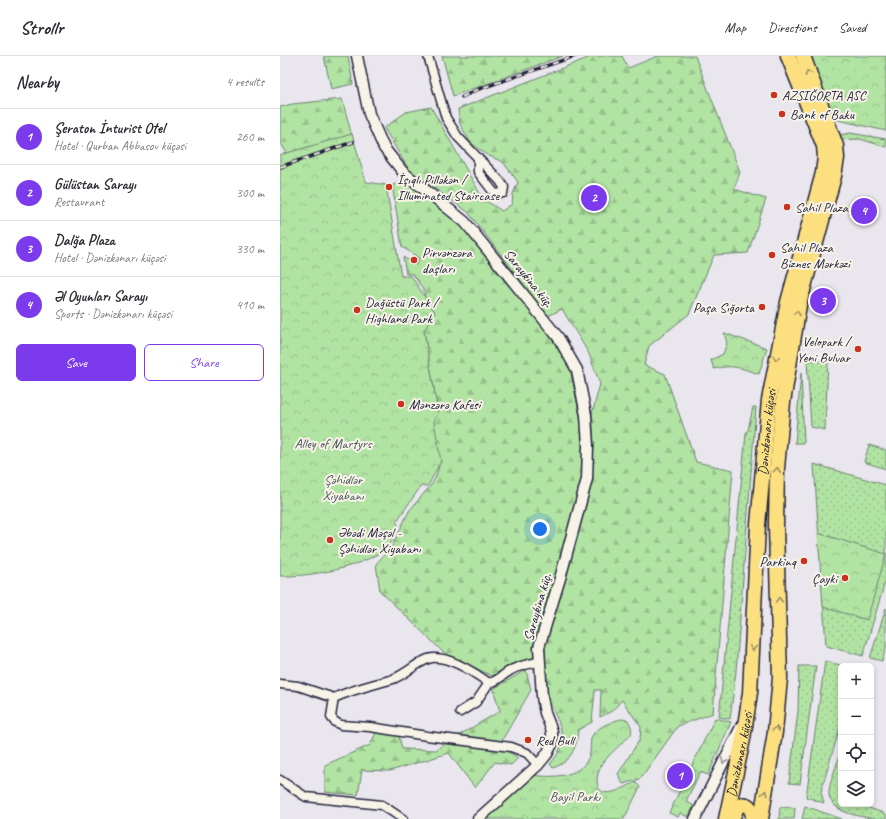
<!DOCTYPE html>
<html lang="en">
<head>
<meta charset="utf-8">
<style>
	body { margin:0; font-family:Caveat,sans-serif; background:#f2f2f3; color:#2b2b33 }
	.controls { position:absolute; right:12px; bottom:12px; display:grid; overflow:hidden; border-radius:6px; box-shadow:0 2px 6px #0003 }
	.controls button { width:36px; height:36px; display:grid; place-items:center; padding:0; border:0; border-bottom:1px solid #e1e1e2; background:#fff; color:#2b2b33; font:20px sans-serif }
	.you { position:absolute; left:260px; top:473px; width:14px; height:14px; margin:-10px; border:3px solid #fff; border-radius:50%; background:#1a73e8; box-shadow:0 0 0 6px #1a73e833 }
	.badge { display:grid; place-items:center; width:26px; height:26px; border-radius:50%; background:#7c3aed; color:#fff; font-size:13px; font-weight:700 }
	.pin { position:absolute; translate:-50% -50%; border:2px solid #fff; box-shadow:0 1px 4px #0006 }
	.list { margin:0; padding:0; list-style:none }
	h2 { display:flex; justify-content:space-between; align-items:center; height:52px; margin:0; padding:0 16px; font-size:17px }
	h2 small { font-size:13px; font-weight:400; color:#7c7c81 }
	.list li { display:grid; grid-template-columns:26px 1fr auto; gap:12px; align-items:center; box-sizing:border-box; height:56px; padding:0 16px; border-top:1px solid #e1e1e2 }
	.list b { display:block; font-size:15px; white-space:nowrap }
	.list p { margin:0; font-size:13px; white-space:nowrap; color:#7c7c81 }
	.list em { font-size:13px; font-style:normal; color:#7c7c81 }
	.actions { display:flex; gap:8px; padding:12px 16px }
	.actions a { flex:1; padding:9px 0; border:1px solid #7c3aed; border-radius:6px; text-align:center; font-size:14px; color:#7c3aed }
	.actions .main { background:#7c3aed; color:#fff }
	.icon { flex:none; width:22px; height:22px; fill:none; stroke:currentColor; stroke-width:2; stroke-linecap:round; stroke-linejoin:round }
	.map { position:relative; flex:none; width:606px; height:763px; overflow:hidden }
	header { display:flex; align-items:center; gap:24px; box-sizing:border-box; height:56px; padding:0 20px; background:#fff; border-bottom:1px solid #e1e1e2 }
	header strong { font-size:19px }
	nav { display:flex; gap:22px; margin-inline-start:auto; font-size:14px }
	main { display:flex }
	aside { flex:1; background:#fff }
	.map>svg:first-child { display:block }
	.grass { fill:url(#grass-dots); stroke:#6a826f }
	.forest { fill:url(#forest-firs); stroke:#6a826f }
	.park { fill:url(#park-crowns); stroke:#6a826f }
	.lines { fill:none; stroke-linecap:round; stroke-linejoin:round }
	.minor-casing { stroke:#22223b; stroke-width:11 }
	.tertiary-casing { stroke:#22223b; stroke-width:13 }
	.trunk-casing { stroke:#22223b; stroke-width:17 }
	.minor { stroke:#f7f3e8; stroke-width:8 }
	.tertiary { stroke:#f7f3e8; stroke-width:10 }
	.trunk { stroke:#fce080; stroke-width:14 }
	.rail-casing { stroke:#22223b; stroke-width:3.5 }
	.rail { stroke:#f7f3e8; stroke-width:2; stroke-dasharray:6; stroke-linecap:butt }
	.oneway { stroke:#9a8a61 }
	.oneway2 { stroke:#97959a }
	.poi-dot { fill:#c8321e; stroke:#f7f3e8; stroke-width:1.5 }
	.labels { text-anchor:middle; stroke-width:4; stroke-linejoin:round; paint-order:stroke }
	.poi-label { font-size:14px; fill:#22223b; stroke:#f7f3e8; text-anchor:start }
	.street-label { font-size:14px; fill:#22223b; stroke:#f7f3e8 }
	.park-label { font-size:14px; fill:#465255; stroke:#f7f3e8 }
</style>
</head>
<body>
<header>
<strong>Strollr</strong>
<nav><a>Map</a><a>Directions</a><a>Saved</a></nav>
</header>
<main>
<aside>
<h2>Nearby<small>4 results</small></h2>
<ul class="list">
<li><span class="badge">1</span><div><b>Şeraton İnturist Otel</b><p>Hotel · Qurban Abbasov küçəsi</p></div><em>260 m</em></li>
<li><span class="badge">2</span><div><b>Gülüstan Sarayı</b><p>Restaurant</p></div><em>300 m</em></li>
<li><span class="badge">3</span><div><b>Dalğa Plaza</b><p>Hotel · Dənizkənarı küçəsi</p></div><em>330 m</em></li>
<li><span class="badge">4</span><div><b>Əl Oyunları Sarayı</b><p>Sports · Dənizkənarı küçəsi</p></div><em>410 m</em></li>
</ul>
<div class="actions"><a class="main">Save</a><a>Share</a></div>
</aside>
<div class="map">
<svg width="606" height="763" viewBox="0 0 606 763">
	<defs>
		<pattern id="grass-dots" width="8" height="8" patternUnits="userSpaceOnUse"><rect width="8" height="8" fill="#b1e3a3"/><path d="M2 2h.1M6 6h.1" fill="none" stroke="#98c28d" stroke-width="1.8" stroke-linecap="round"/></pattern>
		<pattern id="forest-firs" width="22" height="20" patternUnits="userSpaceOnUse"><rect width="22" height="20" fill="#b1e3a3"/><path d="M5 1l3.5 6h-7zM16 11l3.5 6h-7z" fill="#98c28d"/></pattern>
		<pattern id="park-crowns" width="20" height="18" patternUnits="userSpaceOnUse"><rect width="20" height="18" fill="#b1e3a3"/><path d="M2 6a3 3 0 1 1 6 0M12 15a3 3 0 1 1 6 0" fill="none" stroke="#98c28d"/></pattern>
	</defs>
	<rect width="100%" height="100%" fill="#e9e6ee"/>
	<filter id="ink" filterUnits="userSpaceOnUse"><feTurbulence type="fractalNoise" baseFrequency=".025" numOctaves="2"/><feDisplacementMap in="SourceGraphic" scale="8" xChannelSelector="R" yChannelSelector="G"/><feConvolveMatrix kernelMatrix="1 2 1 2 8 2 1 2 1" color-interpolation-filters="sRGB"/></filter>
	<g filter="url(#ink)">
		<path class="grass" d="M570 77 606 83V91L580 83 561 84 560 79Z
			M527 304 548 306 545 374 531 371Z
			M521 316 524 387H515Z
			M473 351H476L456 615 450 663 439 661 466 377 468 374Z
			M589 389 606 394V413L584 406Z
			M534 408 606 429V523L583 600 546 590Z
			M606 552V592L602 605 590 602Z
			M545 605 564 610H561V668L543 728 541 736 544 747 526 741Z
			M519 610H536L520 728 509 727 518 655Z
			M561 696V748H578L606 758V763C590 763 552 759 549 739 548 728 558 707 561 696Z
			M525 750 562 763H522Z
			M500 751 515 752 514 763H499Z"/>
		<path class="forest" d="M44 0H68L73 28 51 33Z
			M162 0H283L173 40Z
			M313 0H342L348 12 378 0H415L460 116 454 133 486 143 468 197 434 199 409 258 369 290 364 309 385 318 416 406 453 414 433 657 398 670 360 723 343 728 338 718 360 683 361 671 342 644 332 655 320 661 321 634H315L312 666 298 674C297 691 291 706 273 712L270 708C296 680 273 664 267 636 263 621 264 604 265 589L299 474 312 420 314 390 312 358 320 328 309 298 282 253 268 260 188 156 129 114 104 72 126 56 151 51 203 143 222 155 232 148 233 138 238 126 223 106 207 99 190 86 180 68 178 53Z
			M62 43 82 117 0 119 10 102 0 86V51L12 48Z
			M120 126 129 128 183 171 275 286 289 308 303 375V417L253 605 227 611 212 620 163 596 100 535 96 508 112 490 129 455 152 428 156 420 159 410 151 366 158 356 144 275 154 256 146 248 144 235 133 218H126L123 201 136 209 139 202 122 191 113 135V129Z
			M246 614 251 634 221 686 176 681 220 655 213 633Z
			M97 675 119 680 122 693 156 694 164 688C182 690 225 689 238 702L231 709 215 706 195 732 169 697 110 715 82 714 78 739 45 736V709L90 689Z"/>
		<path class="park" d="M530 0H606V75L554 63Z
			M72 78 86 126 106 129 121 220H131L155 256 144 275 158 356 154 366 161 405 148 430H141L116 466 118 468C115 474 114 483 110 488 90 511 29 521 0 520V99Z
			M444 277 487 292 479 318C461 312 452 308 434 313L431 304 443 298 447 287Z
			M538 477 606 498 587 564 543 551Z
			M435 662 451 666 428 719 420 716 406 745 414 750 408 761 400 757 398 761 389 757Z
			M341 663 348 664C350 668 353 673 351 678 350 681 346 683 344 685 333 696 317 708 317 725 318 748 346 731 355 726L360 731 344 763H205L252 719C272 722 304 722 310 697 311 690 309 683 314 677 320 670 333 665 341 663Z"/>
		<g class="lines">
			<g class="minor-casing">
				<path id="minor" d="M148 0 166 62 178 81 220 125 224 131 223 137 215 138 198 116V102
					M0 628 18 630 54 642C73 633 93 629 113 623 126 618 135 608 148 603 165 597 195 617 209 627 218 625 220 621 228 616 236 610 248 608 258 606
					M54 642 51 661 55 666 61 669 90 671 147 680 231 691 247 697 258 709
					M180 656 196 646 209 627
					M0 724 26 741 102 749 123 763"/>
			</g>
			<g class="tertiary-casing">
				<path id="tertiary" d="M77 0 89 58 104 92 123 116 185 166 278 281 297 314 306 359 308 390 307 423 281 519 259 591 262 641 265 657 272 675V688L267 698 258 709 198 763
					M415 763 462 669"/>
			</g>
			<g class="trunk-casing">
				<g id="trunk">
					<path id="s1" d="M446 763 463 683 470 637 478 469 489 344 508 246 543 117 545 101 544 90 508 0"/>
					<path d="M452 763 457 751C467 744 473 753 473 763"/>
					<path d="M481 763 495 676 500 622 496 470 497 412 503 346 519 249 554 120 557 102 556 90 523 0"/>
				</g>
			</g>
			<use href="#minor" class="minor"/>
			<use href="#tertiary" class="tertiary"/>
			<use href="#trunk" class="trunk"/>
			<g class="rail-casing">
				<path id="rail" d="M182 41 199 33 295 0
					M0 111 73 86"/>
			</g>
			<use href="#rail" class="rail"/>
		</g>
		<defs><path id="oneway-chevron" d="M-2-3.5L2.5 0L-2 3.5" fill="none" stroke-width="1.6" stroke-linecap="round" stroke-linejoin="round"/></defs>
		<g class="oneway">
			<use href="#oneway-chevron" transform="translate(528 17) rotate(-112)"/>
			<use href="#oneway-chevron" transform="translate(517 257) rotate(-79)"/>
			<use href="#oneway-chevron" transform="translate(496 302) rotate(100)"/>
			<use href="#oneway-chevron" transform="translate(497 414) rotate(-86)"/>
			<use href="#oneway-chevron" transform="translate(499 544) rotate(-92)"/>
			<use href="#oneway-chevron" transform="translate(473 592) rotate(93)"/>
			<use href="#oneway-chevron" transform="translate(496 673) rotate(-83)"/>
			<use href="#oneway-chevron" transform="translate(485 737) rotate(-80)"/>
		</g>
		<use class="oneway2" href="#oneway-chevron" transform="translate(444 705) rotate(116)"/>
	</g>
	<g class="poi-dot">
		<circle cx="494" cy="39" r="4"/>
		<circle cx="502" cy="58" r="4"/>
		<circle cx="109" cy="131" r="4"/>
		<circle cx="507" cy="151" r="4"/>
		<circle cx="492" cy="199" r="4"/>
		<circle cx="134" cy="204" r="4"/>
		<circle cx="482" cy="251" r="4"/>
		<circle cx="77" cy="254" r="4"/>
		<circle cx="578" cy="293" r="4"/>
		<circle cx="121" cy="348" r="4"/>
		<circle cx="50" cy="484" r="4"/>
		<circle cx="524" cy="505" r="4"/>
		<circle cx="565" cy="522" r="4"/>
		<circle cx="248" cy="684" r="4"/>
	</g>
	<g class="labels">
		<g class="poi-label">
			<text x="502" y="44">AZSIĞORTA ASC</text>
			<text x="510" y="63">Bank of Baku</text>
			<text x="117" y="128">İşıqlı Pilləkən /<tspan x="117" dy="16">Illuminated Staircase</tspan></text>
			<text x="515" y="156">Sahil Plaza</text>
			<text x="500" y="196">Sahil Plaza<tspan x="500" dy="16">Biznes Mərkəzi</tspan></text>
			<text x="142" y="201">Pirvənzəra<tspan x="142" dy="16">daşları</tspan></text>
			<text x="85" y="251">Dağüstü Park /<tspan x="85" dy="16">Highland Park</tspan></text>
			<text x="474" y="256" text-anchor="end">Paşa Sığorta</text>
			<text x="570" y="290" text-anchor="end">Velopark /<tspan x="570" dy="16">Yeni Bulvar</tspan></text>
			<text x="129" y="353">Mənzərə Kafesi</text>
			<text x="58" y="481">Əbədi Məşəl -<tspan x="58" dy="16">Şəhidlər Xiyabanı</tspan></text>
			<text x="516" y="510" text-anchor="end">Parkinq</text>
			<text x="557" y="527" text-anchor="end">Çayki</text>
			<text x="256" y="689">Red Bull</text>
		</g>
		<g class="street-label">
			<text transform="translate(249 222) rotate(51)" y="5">Saraykina küç.</text>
			<text dy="5" stroke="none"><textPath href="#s1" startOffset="390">Dənizkənarı küçəsi</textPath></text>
			<text transform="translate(257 551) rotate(-74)" y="5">Saraykina küç.</text>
			<text dy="5" stroke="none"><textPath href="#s1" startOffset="66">Dənizkənarı küçəsi</textPath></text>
		</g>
		<g class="park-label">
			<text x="53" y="392">Alley of Martyrs</text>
			<text x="63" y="428">Şəhidlər<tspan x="63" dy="16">Xiyabanı</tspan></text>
			<text x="295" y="745">Bayil Parkı</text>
		</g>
	</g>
</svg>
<div class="controls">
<button>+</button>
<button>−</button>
<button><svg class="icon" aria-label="locate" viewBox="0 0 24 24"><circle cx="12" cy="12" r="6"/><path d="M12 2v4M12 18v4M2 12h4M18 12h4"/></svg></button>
<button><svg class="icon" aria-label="layers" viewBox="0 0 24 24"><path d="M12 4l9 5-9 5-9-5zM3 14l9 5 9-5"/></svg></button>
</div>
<div class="you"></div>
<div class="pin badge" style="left:400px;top:720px">1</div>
<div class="pin badge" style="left:314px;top:142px">2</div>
<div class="pin badge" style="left:543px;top:245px">3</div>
<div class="pin badge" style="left:584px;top:155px">4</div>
</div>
</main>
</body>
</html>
